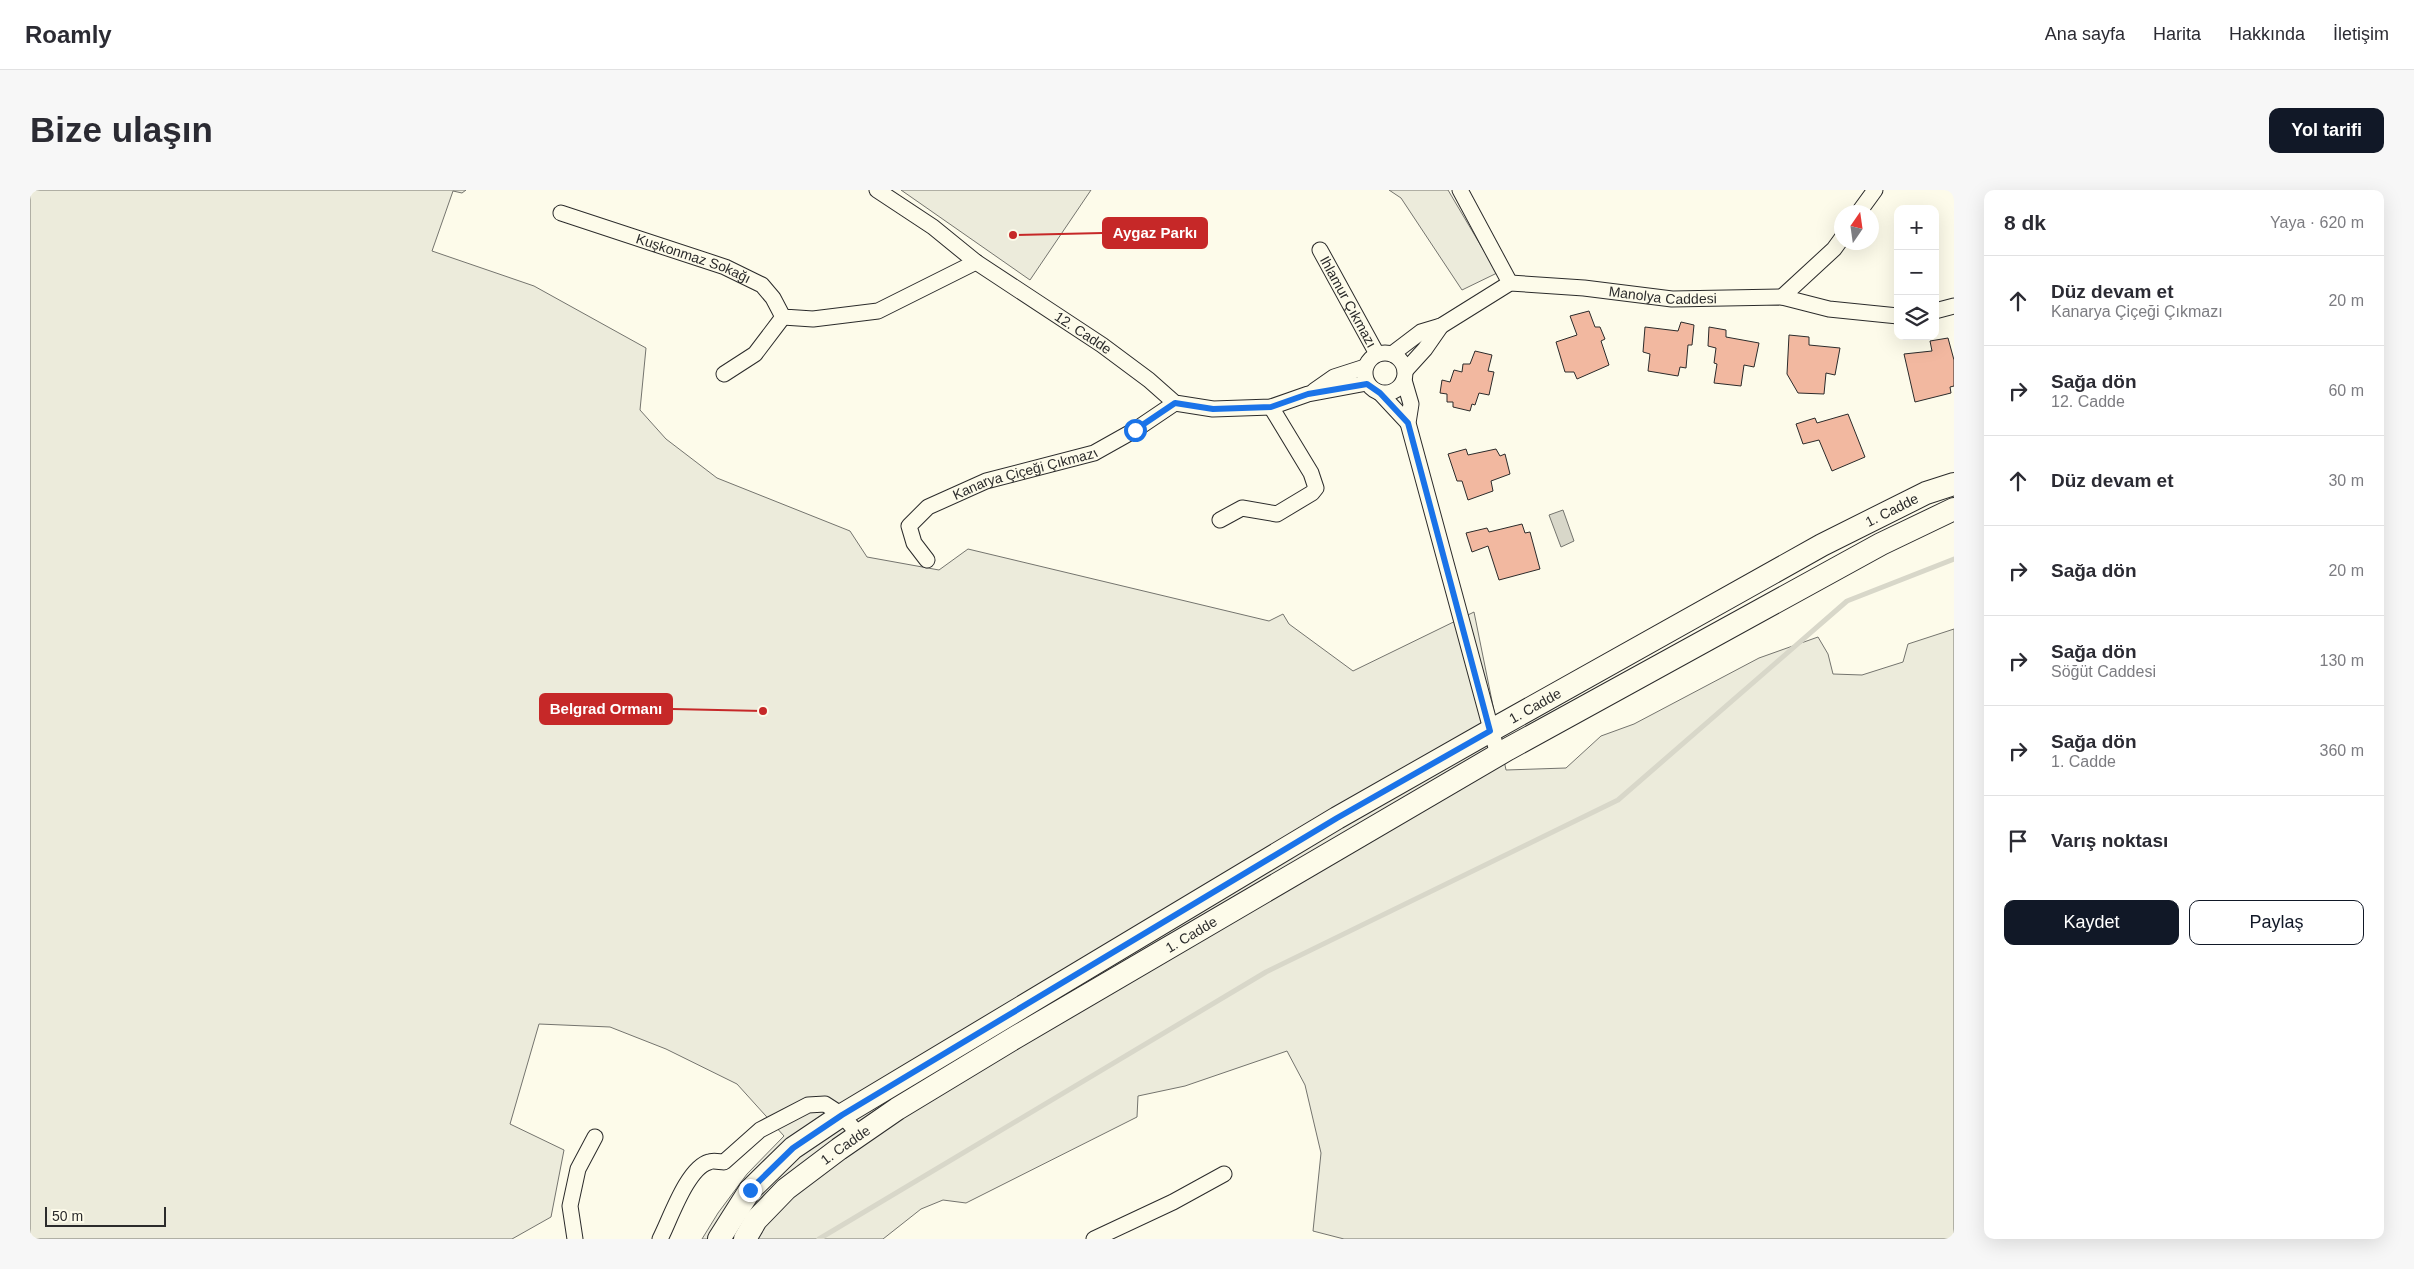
<!DOCTYPE html>
<html lang="tr">
<head>
<meta charset="utf-8">
<style>
	body { margin:0; font-family:Helvetica,sans-serif; background:#f7f7f7; color:#2b2b33 }
	.controls { position:absolute; right:15px; top:15px; display:grid; overflow:hidden; border-radius:10px; box-shadow:0 5px 20px #0002 }
	.controls button { width:45px; height:45px; display:grid; place-items:center; padding:0; border:0; border-bottom:1px solid #e1e1e2; background:#fff; color:#2b2b33; font:25px sans-serif }
	.compass { position:absolute; left:1804px; top:15px; width:45px; height:45px; border-radius:50%; background:#fff; box-shadow:0 5px 20px #0002; rotate:13deg }
	.scale { position:absolute; left:15px; bottom:12px; width:121px; box-sizing:border-box; padding-left:5px; border:2px solid #2b2b2b; border-top:0; font-size:14px; line-height:18px; white-space:nowrap; color:#2b2b2b; -webkit-text-stroke:4px #fdfbea; paint-order:stroke }
	.stop { position:absolute; width:15px; height:15px; margin:-11px; border:4px solid #1a73e8; border-radius:50%; background:#fff }
	.stop.end { background:#1a73e8; border-color:#fff; box-shadow:0 1px 5px #0008 }
	.list { margin:0; padding:0; list-style:none }
	h2 { display:flex; justify-content:space-between; align-items:center; height:65px; margin:0; padding:0 20px; font-size:21px }
	h2 small { font-size:16px; font-weight:400; color:#7c7c81 }
	.list li { display:grid; grid-template-columns:32px 1fr auto; gap:15px; align-items:center; box-sizing:border-box; height:90px; padding:0 20px; border-top:1px solid #e1e1e2 }
	.list b { display:block; font-size:19px; white-space:nowrap }
	.list p { margin:0; font-size:16px; white-space:nowrap; color:#7c7c81 }
	.list em { font-size:16px; font-style:normal; color:#7c7c81 }
	.actions { display:flex; gap:10px; padding:15px 20px }
	.actions a { flex:1; padding:11px 0; border:1px solid #111827; border-radius:10px; text-align:center; font-size:18px; color:#111827 }
	.actions .main { background:#111827; color:#fff }
	.icon { flex:none; width:28px; height:28px; fill:none; stroke:currentColor; stroke-width:2; stroke-linecap:round; stroke-linejoin:round }
	.map { position:relative; flex:none; width:1924px; height:1049px; overflow:hidden; border-radius:10px }
	header { display:flex; align-items:center; gap:30px; box-sizing:border-box; height:70px; padding:0 25px; background:#fff; border-bottom:1px solid #e1e1e2 }
	header strong { font-size:24px }
	nav { display:flex; gap:28px; margin-inline-start:auto; font-size:18px }
	.intro { display:flex; align-items:center; justify-content:space-between; box-sizing:border-box; height:120px; padding:0 30px }
	h1 { margin:0; font-size:35px }
	.button { padding:12px 22px; border-radius:10px; background:#111827; color:#fff; font-size:18px; font-weight:700 }
	main { display:flex; gap:30px; padding:0 30px }
	aside { flex:1; background:#fff; border-radius:10px; box-shadow:0 5px 20px #0002 }
	.map>svg:first-child { display:block }
	.green { fill:#ecebdb; stroke:#74746e }
	.water { fill:#d8d7c9; stroke:#74746e }
	.lines { fill:none; stroke-linecap:round; stroke-linejoin:round }
	.stream { stroke:#d8d7c9; stroke-width:5 }
	.building { fill:#f2b8a0; stroke:#2b2b2b }
	.minor-casing { stroke:#2b2b2b; stroke-width:17 }
	.primary-casing { stroke:#2b2b2b; stroke-width:24 }
	.minor { stroke:#fdfbea; stroke-width:15 }
	.primary { stroke:#fdfbea; stroke-width:22 }
	.route { stroke:#1a73e8; stroke-width:6 }
	.labels { text-anchor:middle; stroke-width:4; stroke-linejoin:round; paint-order:stroke }
	.street-label { font-size:14px; fill:#2b2b2b; stroke:#fdfbea }
	.leader { fill:none; stroke:#c62828; stroke-width:2 }
	.callout-dot { fill:#c62828; stroke:#fdfbea; stroke-width:2 }
	.callout { fill:#c62828; stroke:#c62828; stroke-width:2 }
	.callout-label { font-size:15px; text-anchor:middle; font-weight:bold; fill:#fff }
</style>
</head>
<body>
<header>
<strong>Roamly</strong>
<nav><a>Ana sayfa</a><a>Harita</a><a>Hakkında</a><a>İletişim</a></nav>
</header>
<div class="intro"><h1>Bize ulaşın</h1><a class="button">Yol tarifi</a></div>
<main>
<div class="map">
<svg width="1924" height="1049" viewBox="0 0 1924 1049">
	<rect width="100%" height="100%" fill="#fdfbea"/>
	<path class="green" d="M0 0H436L432 3 423 1 402 61 504 96 616 158 610 220 636 249 687 288 820 341 837 367 909 380 938 359 1239 431 1253 424 1259 434 1323 481 1444 422 1476 580 1536 578 1571 546 1604 534 1729 468 1788 447 1798 464 1803 484 1832 485 1873 472 1878 454 1924 439V1049H1314L1283 1041 1291 963 1275 895 1257 861 1155 896 1108 906 1107 927 936 1013 913 1010 891 1019 853 1049H672L688 1023 717 984 754 946 707 894 636 859 580 837 509 834 480 934 534 960 521 1027 482 1049H0Z
		M871 0H1061L1000 90Z
		M1359 0H1418L1467 83 1432 100 1371 8Z"/>
	<path class="water" d="M1533 320 1544 351 1531 357 1519 325Z"/>
	<g class="lines">
		<path class="stream" d="M789 1049 1236 782 1588 610 1817 411 1924 369"/>
	</g>
	<path class="building" d="M1559 121 1565 137H1570L1575 149 1571 151 1579 175 1547 189 1544 182H1535L1526 152 1547 145 1540 126Z
		M1651 132 1664 135 1662 155H1658L1656 178 1650 177 1648 186 1618 181 1620 164 1613 162 1615 137 1648 141Z
		M1679 137 1696 140V147L1729 153 1724 177 1714 175 1711 196 1684 193 1687 174 1684 173 1686 158 1678 156Z
		M1759 145 1779 147V155L1810 158 1805 185 1796 183 1794 204 1768 203 1757 184Z
		M1918 148 1924 170V196L1920 197 1921 203 1885 212 1874 164 1902 161 1900 151Z
		M1445 161 1462 165 1458 181 1464 182 1459 205 1449 203 1445 215 1442 214 1440 221 1423 217V212H1417V204L1410 203 1412 190 1420 192 1424 180 1432 182 1433 174H1440Z
		M1818 224 1835 267 1802 281 1789 250 1773 254 1766 234 1785 228 1787 233Z
		M1436 259 1438 265 1466 259 1470 266 1475 264 1480 284 1461 291 1463 301 1438 310 1432 291H1427L1418 264Z
		M1492 334 1495 343 1500 342 1510 379 1469 390 1458 356 1442 362 1436 343 1457 338 1459 342Z"/>
	<g class="lines">
		<g class="minor-casing">
			<g id="minor">
				<path id="s1" d="M847 0 903 37 946 72 1072 155 1119 190 1145 213 1183 219 1241 217 1278 204 1337 193"/>
				<path d="M1430 0 1480 93"/>
				<path d="M1829 22 1845 0"/>
				<path id="s2" d="M531 23 695 77 732 95 743 108 753 127 783 129 848 121 946 72"/>
				<path id="s3" d="M1290 60 1347 164"/>
				<path d="M1752 107 1804 59 1812 48"/>
				<path d="M1905 121 1924 116"/>
				<circle cx="1355" cy="183" r="20"/>
				<path id="s4" d="M1362 164 1391 142 1411 136 1480 93 1554 98 1642 109 1752 107 1799 119 1868 126"/>
				<path d="M1375 181 1395 159 1411 136"/>
				<path d="M694 184 725 164 753 127"/>
				<path d="M1374 190 1381 214 1378 233 1468 565"/>
				<path d="M1284 201 1304 187 1335 177"/>
				<path d="M1350 203 1378 233"/>
				<path d="M1190 330 1212 318 1247 324 1282 303 1286 298 1281 283 1241 217"/>
				<path id="s5" d="M897 370 884 353 879 336 898 317 956 291 1064 263 1105 240 1145 213"/>
				<path d="M545 1049 540 1016 548 979 565 947"/>
				<path d="M630 1049C640 1030 657 978 679 972 683 970 690 972 694 972L730 940 778 915 795 914 812 925 829 945"/>
				<path d="M1064 1049 1143 1012 1194 984"/>
			</g>
		</g>
		<g class="primary-casing">
			<g id="primary">
				<path id="s6" d="M689 1049 720 1000 763 958 812 925 1307 628 1460 541 1792 355 1896 303 1924 294"/>
				<path id="s7" d="M715 1049 726 1030 756 999 809 959 867 919 986 847 1478 559 1851 354 1924 319"/>
			</g>
		</g>
		<use href="#minor" class="minor"/>
		<use href="#primary" class="primary"/>
	</g>
	<g class="lines">
		<path class="route" d="M720 1000 763 958 812 925 1307 628 1460 541 1378 233 1350 203 1337 194 1278 204 1241 217 1183 219 1145 213 1105 240"/>
	</g>
	<g class="labels">
		<g class="street-label">
			<text dy="5" stroke="none"><textPath href="#s2" startOffset="140">Kuşkonmaz Sokağı</textPath></text>
			<text dy="5" stroke="none"><textPath href="#s4" startOffset="292">Manolya Caddesi</textPath></text>
			<text dy="5" stroke="none"><textPath href="#s3" startOffset="59">Ihlamur Çıkmazı</textPath></text>
			<text dy="5" stroke="none"><textPath href="#s1" startOffset="251">12. Cadde</textPath></text>
			<text dy="5" stroke="none"><textPath href="#s5" startOffset="169">Kanarya Çiçeği Çıkmazı</textPath></text>
			<text dy="5" stroke="none"><textPath href="#s6" startOffset="1389">1. Cadde</textPath></text>
			<text dy="5" stroke="none"><textPath href="#s6" startOffset="982">1. Cadde</textPath></text>
			<text dy="5" stroke="none"><textPath href="#s7" startOffset="544">1. Cadde</textPath></text>
			<text dy="5" stroke="none"><textPath href="#s7" startOffset="139">1. Cadde</textPath></text>
		</g>
	</g>
	<path class="leader" d="M983 45L1073 43M733 521L642 519"/>
	<g class="callout-dot">
		<circle cx="983" cy="45" r="5"/>
		<circle cx="733" cy="521" r="5"/>
	</g>
	<g class="callout">
		<rect x="1073" y="28" width="104" height="30" rx="5"/>
		<rect x="510" y="504" width="132" height="30" rx="5"/>
	</g>
	<g class="callout-label">
		<text x="1125" y="48">Aygaz Parkı</text>
		<text x="576" y="524">Belgrad Ormanı</text>
	</g>
</svg>
<div class="controls">
<button>+</button>
<button>−</button>
<button><svg class="icon" aria-label="layers" viewBox="0 0 24 24"><path d="M12 4l9 5-9 5-9-5zM3 14l9 5 9-5"/></svg></button>
</div>
<svg class="compass" viewBox="-18 -18 36 36"><path d="M0-13l5 13h-10z" fill="#e53935"/><path d="M0 13l5-13h-10z" fill="#7c7c81"/></svg>
<div class="scale">50 m</div>
<div class="stop" style="left:1105px;top:240px"></div>
<div class="stop end" style="left:720px;top:1000px"></div>
</div>
<aside>
<h2>8 dk<small>Yaya · 620 m</small></h2>
<ul class="list">
<li><svg class="icon" aria-label="ahead" viewBox="0 0 24 24"><path d="M12 20V5M6 11l6-6 6 6"/></svg><div><b>Düz devam et</b><p>Kanarya Çiçeği Çıkmazı</p></div><em>20 m</em></li>
<li><svg class="icon" aria-label="right" viewBox="0 0 24 24"><path d="M7 20v-9h11M14 6l5 5-5 5"/></svg><div><b>Sağa dön</b><p>12. Cadde</p></div><em>60 m</em></li>
<li><svg class="icon" aria-label="ahead" viewBox="0 0 24 24"><path d="M12 20V5M6 11l6-6 6 6"/></svg><div><b>Düz devam et</b></div><em>30 m</em></li>
<li><svg class="icon" aria-label="right" viewBox="0 0 24 24"><path d="M7 20v-9h11M14 6l5 5-5 5"/></svg><div><b>Sağa dön</b></div><em>20 m</em></li>
<li><svg class="icon" aria-label="right" viewBox="0 0 24 24"><path d="M7 20v-9h11M14 6l5 5-5 5"/></svg><div><b>Sağa dön</b><p>Söğüt Caddesi</p></div><em>130 m</em></li>
<li><svg class="icon" aria-label="right" viewBox="0 0 24 24"><path d="M7 20v-9h11M14 6l5 5-5 5"/></svg><div><b>Sağa dön</b><p>1. Cadde</p></div><em>360 m</em></li>
<li><svg class="icon" aria-label="arrive" viewBox="0 0 24 24"><path d="M6 21V4h12l-3 4 3 4H6"/></svg><div><b>Varış noktası</b></div></li>
</ul>
<div class="actions"><a class="main">Kaydet</a><a>Paylaş</a></div>
</aside>
</main>
</body>
</html>
